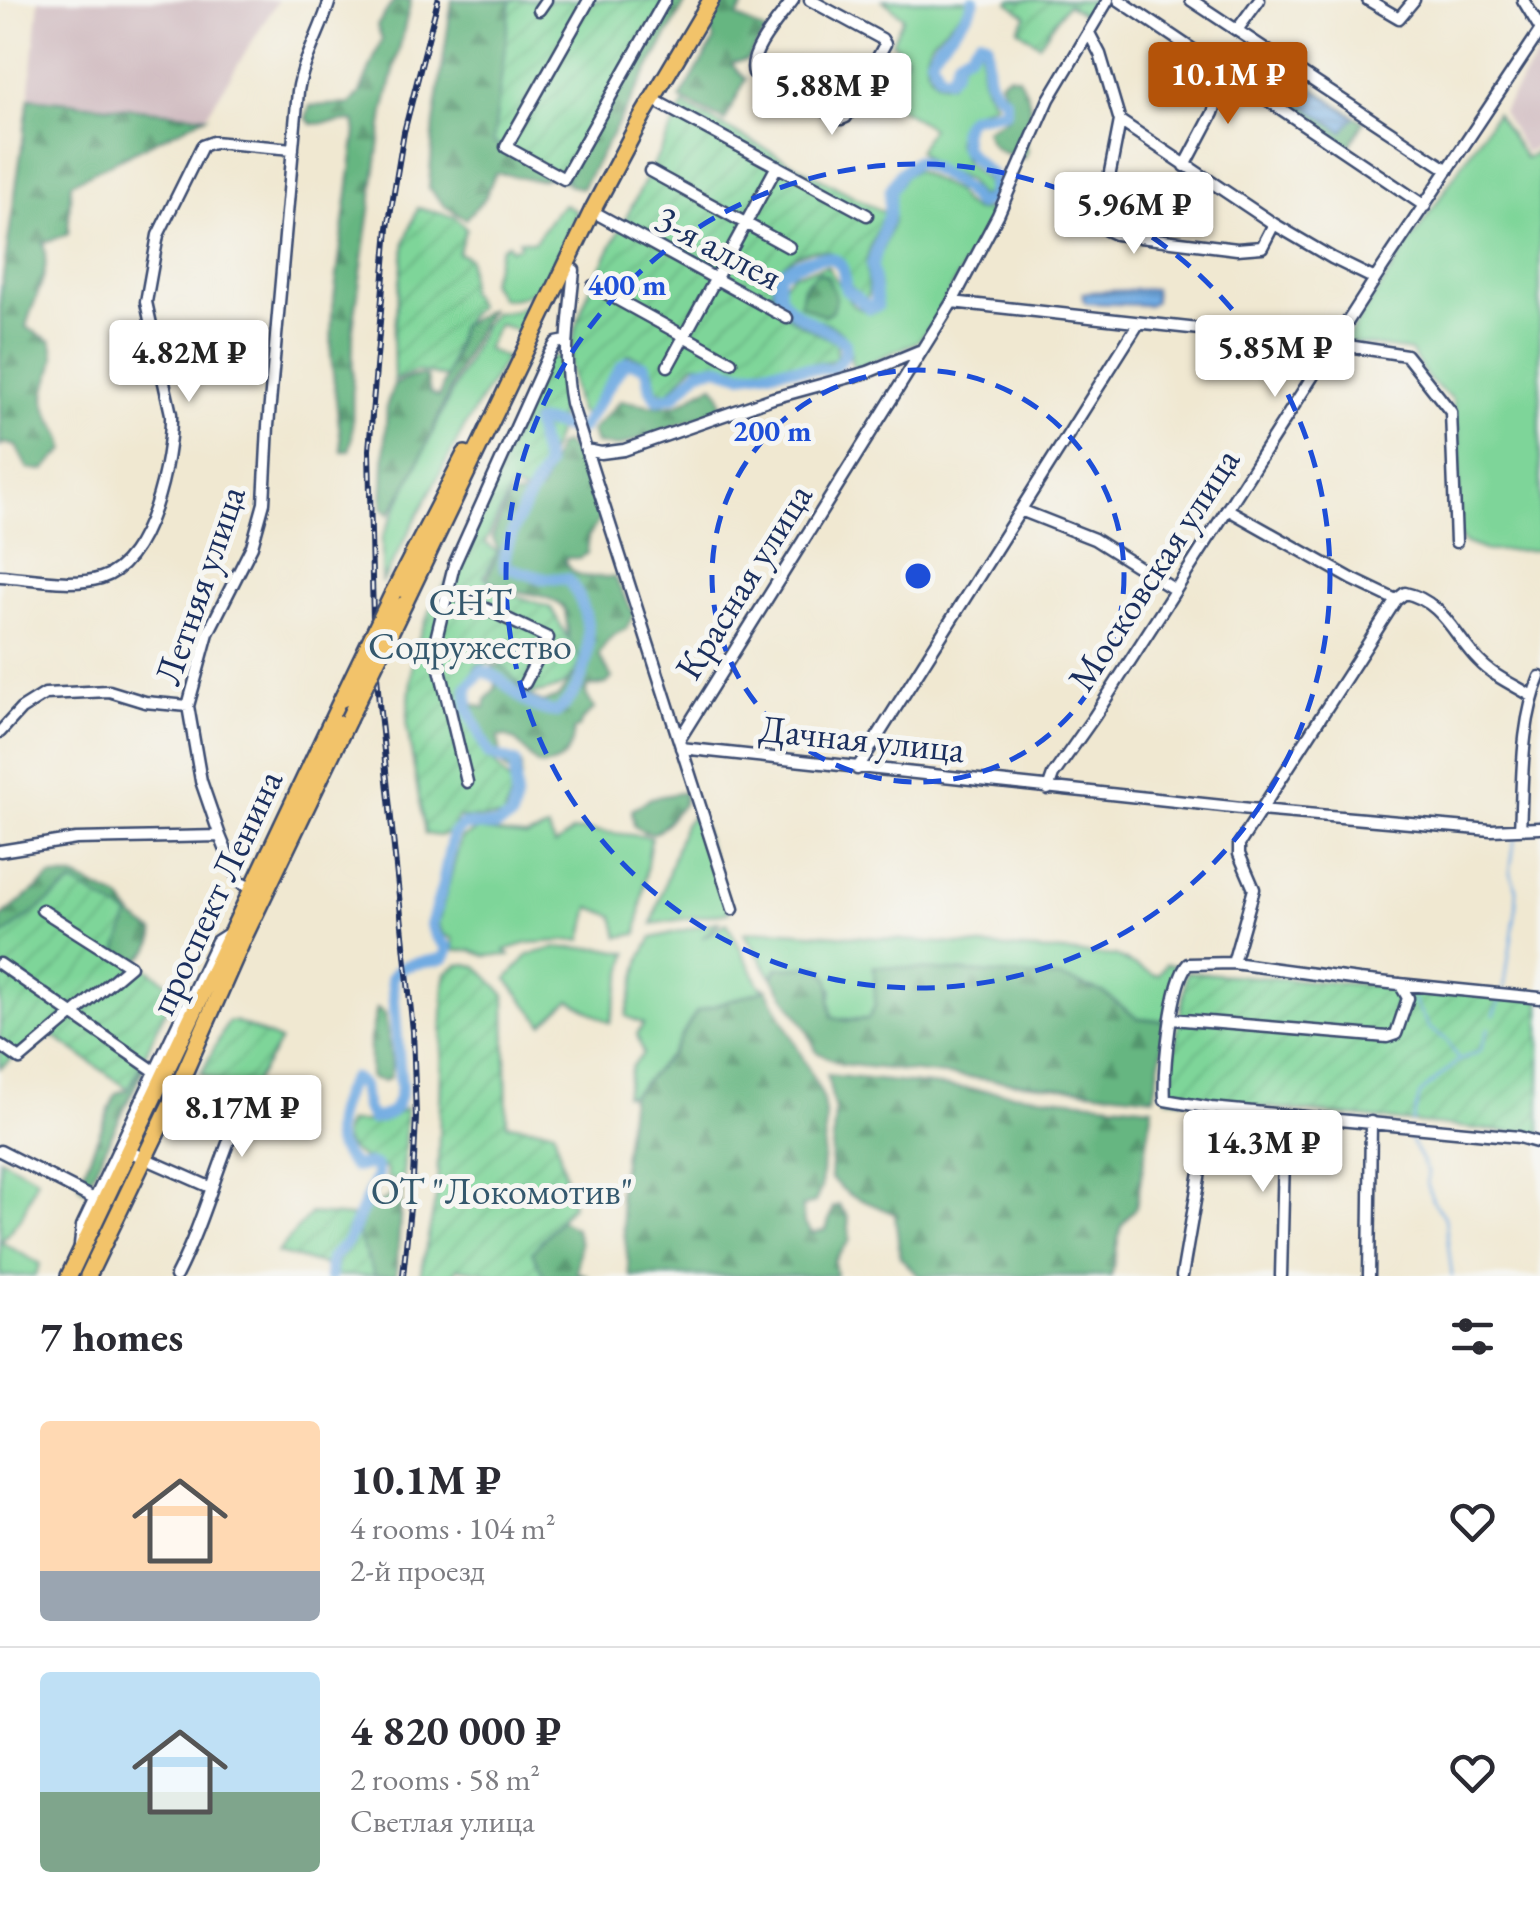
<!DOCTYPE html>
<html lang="en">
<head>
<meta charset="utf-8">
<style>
  body { margin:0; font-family:"EB Garamond",serif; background:#f2f2f3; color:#2b2b33; height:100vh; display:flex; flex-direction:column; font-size:38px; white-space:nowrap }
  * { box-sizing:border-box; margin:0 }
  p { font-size:32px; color:#7c7c81 }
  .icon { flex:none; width:55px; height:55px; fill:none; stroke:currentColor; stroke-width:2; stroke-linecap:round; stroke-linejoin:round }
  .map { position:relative; height:1276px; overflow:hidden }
  .sheet { display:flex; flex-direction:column; background:#fff; flex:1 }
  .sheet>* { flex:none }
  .price { position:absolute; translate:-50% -85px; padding:0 22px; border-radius:10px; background:#fff; color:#222; font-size:32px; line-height:65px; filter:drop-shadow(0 2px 5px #0008) }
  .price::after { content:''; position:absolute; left:50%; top:60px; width:30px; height:22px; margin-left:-15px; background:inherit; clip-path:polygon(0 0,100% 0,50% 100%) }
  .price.active { background:#b45309; color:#fff }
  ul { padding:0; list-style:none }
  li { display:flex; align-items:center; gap:30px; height:250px; padding:0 40px }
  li+li { border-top:2px solid #e1e1e2 }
  li span { display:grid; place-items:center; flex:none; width:280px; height:200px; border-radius:10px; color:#555 }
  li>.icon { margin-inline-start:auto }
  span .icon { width:120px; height:120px; fill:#fffc; stroke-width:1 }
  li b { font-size:42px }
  h2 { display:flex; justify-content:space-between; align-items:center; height:120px; padding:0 40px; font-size:42px }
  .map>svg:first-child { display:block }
</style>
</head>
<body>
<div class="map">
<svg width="1540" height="1276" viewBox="0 0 1540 1276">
  <defs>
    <pattern id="forest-firs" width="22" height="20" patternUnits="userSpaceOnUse" patternTransform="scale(2.5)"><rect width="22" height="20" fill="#66b681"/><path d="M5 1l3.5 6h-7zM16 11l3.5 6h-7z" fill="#53946d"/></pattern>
    <pattern id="garden-furrows" width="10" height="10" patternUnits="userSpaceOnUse" patternTransform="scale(2.5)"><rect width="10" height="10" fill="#7ed599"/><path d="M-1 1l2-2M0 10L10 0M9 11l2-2" fill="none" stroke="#6cb786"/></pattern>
    <pattern id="water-rules" width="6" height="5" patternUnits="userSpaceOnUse" patternTransform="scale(2.5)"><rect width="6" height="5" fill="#71abe2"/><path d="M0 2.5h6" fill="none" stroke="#5c8cba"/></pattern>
  </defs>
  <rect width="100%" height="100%" fill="#f6f6f2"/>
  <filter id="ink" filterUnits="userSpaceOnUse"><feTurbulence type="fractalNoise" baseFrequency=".01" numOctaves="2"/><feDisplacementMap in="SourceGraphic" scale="20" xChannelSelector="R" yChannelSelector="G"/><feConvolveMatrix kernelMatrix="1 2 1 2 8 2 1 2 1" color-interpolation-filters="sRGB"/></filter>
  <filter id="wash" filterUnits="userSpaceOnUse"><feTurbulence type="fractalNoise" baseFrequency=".0048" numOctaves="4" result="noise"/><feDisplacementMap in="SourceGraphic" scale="40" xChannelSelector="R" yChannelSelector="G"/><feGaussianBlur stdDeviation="2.25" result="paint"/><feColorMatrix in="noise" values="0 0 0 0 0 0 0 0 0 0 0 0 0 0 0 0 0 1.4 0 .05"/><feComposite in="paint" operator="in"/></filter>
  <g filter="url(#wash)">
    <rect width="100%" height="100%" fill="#f0e8d1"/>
    <path fill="#d2bec2" d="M 39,0 L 278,0 L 206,116 L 29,98 Z
      M 1540,52 L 1540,146 L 1525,152 L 1502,111 Z"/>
    <path fill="#7ed599" stroke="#4c827c" stroke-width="2.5" d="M 883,0 L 969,0 C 961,25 911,40 930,73 C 934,82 940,84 950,84 L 964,60 L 975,49 L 981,49 C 981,69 981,87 995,103 L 965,116 L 956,141 L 966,164 L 987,182 L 988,194 L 979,196 L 967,180 L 934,166 L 918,151 L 931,128 L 894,105 L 900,94 L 894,81 L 906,56 L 892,42 L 903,17 Z
      M 1496,113 L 1525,158 L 1540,151 L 1540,550 L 1487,551 L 1463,542 L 1457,529 L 1460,444 L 1452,399 L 1429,380 L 1410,351 L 1344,342 Z
      M 915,170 L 956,192 L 963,203 L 975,211 L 995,209 L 932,324 L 917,342 L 854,369 C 847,357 855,345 842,333 C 819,311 799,329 780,288 L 793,274 L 827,266 L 853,306 L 871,313 L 877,311 L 880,287 L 876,266 L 893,222 L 894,193 L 905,176 Z
      M 564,204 L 577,212 C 562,245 547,306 500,298 L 490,282 L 501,248 L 508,243 L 510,249 L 520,246 L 519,240 L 534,242 C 545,229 551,214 564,204 Z
      M 537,299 L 522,332 L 498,324 L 486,349 L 506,358 L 465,426 L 382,583 L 382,538 L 483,327 L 494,313 L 513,311 Z
      M 698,812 L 729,912 L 652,924 L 684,824 Z
      M 548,829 L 555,845 L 572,832 L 583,830 L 651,837 L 637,934 L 619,937 L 614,916 L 590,907 L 582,940 L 528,943 L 505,950 L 510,955 L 485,956 L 470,950 L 455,951 L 452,938 L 444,935 L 438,924 L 461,838 L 478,830 L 526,837 Z
      M 721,921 L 702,938 L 727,923 L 760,986 L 767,989 L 697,1011 L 670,1055 L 631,1096 L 625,1095 L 632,1066 L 643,1054 L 637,1034 L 644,1024 L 626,1016 L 641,958 L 652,938 Z
      M 772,930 L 1116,956 L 1154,975 L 1159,975 L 1166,964 L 1178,966 L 1167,1021 L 1137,1018 L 1103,992 L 874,967 L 875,1006 L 868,1019 L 833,1019 L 828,1006 L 833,989 L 778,968 L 772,977 L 744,933 Z
      M 555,948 L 603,948 L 628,953 L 610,1023 L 570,1000 L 543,1024 L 507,979 L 528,955 Z
      M 0,1158 L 37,1178 L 22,1216 L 1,1242 L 40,1264 L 35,1276 L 0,1276 Z"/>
    <path fill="url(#forest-firs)" stroke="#407270" stroke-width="2.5" d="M 394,0 L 411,0 L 384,112 L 353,328 L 352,439 L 349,451 L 342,451 L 331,356 L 332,314 L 356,132 L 354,121 L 312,124 L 306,118 L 310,106 L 350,104 L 360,93 L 382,39 L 377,26 Z
      M 452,0 L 511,0 L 510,27 L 551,176 C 529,186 517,173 495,173 L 485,198 L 465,219 L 445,206 L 429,188 L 434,124 Z
      M 667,0 L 687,0 L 582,188 L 568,185 L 566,178 Z
      M 724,0 L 747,0 L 737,17 L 766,32 L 747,60 L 734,62 L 733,66 L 746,79 L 725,121 L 680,99 L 714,41 L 710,26 Z
      M 1274,61 L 1364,122 L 1348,149 L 1257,87 Z
      M 1008,75 L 1018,77 C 1024,87 1030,97 1030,109 C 1029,125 1018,133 1028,150 L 1024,158 C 1004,154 991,152 985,130 L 1007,117 L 1007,98 L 1000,81 Z
      M 29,98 L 206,116 L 71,183 L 68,234 L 43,243 C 53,272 33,298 26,327 L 51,341 C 60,368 47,373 45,397 C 44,417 65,431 65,450 L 44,470 L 28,469 L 16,446 L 4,443 L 0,446 L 0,298 Z
      M 818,272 L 827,276 L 836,298 L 833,310 L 824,316 L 800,304 L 803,286 Z
      M 490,309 C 449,374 432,451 389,514 L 382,507 L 387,404 L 394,385 C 405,380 415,373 427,377 L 430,393 L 439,397 L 456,347 L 460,326 Z
      M 714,385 L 720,394 L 723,409 L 617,447 L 595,444 L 591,431 L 620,401 C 639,402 659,410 678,404 C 690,400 697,390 714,385 Z
      M 564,443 C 588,461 595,488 602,516 L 588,537 L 587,553 L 580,558 L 566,558 L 565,562 C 577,582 595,576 614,577 L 634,614 L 626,629 C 612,634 606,641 599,655 L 612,678 L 606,684 L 587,687 L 586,694 L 594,709 L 582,720 L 579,728 L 574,729 C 572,751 562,768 538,765 C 526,754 516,733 498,737 L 501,754 L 521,764 L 521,777 L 513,776 L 492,754 L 470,707 L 473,704 L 485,708 L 486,700 L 496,687 L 493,666 L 505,667 L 527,696 L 543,703 L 558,697 L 574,676 L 565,610 C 546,587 509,599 487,578 L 499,551 L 492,537 L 509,497 L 537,493 L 544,483 L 557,447 Z
      M 685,792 L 683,805 C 666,817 661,847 634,826 L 632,810 L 651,798 Z
      M 51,877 L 74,877 L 120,899 L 135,919 L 154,932 C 155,946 147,954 137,962 L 116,952 L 73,883 L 0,938 L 0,918 Z
      M 819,966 C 840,987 824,995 833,1018 L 848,1021 L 868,1019 L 875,1006 L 874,966 L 1061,978 L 1103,992 L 1137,1018 L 1167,1021 L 1154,1097 L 841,1064 L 817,1052 L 805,1026 L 772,977 L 777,968 Z
      M 767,989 L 822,1095 L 826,1119 L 821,1188 L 815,1202 L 802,1207 L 804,1223 L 813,1233 L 826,1230 L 833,1207 L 839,1205 L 848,1217 L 850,1240 L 834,1261 L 836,1276 L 630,1276 L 619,1193 L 631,1096 L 670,1055 L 697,1011 Z
      M 377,1008 L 385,1013 L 392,1065 L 390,1077 L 384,1081 L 370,1078 L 370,1039 Z
      M 142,1066 L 144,1068 L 85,1190 L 81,1188 L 79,1183 L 116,1093 L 129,1089 Z
      M 827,1075 L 1153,1107 L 1136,1207 L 1121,1226 L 1111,1276 L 919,1276 L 900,1257 L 895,1214 L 848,1194 L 830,1178 L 835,1111 Z
      M 394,1191 L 402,1191 L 396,1276 L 375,1276 L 357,1233 L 367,1209 L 387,1199 Z
      M 560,1220 L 575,1228 L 580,1243 L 577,1272 L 589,1276 L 544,1276 L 532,1252 Z"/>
    <path fill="url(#garden-furrows)" stroke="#4c827c" stroke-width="2.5" d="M 511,0 L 667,0 L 564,182 L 493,142 Z
      M 1011,0 L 1097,0 L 1086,17 L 1067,4 L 1039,44 L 1018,29 L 1027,16 L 1009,3 Z
      M 684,105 L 885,213 C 879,228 869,244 867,260 C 865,276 872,286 866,301 L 849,285 L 843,261 C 838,258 835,254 830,252 C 804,243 763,269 774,298 C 782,320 818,332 837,343 L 836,359 C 823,365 757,371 742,369 C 725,367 712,363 694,364 L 668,393 L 656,389 C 655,367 649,362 629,354 L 613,372 L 587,415 L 579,412 C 563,360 571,336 591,286 Z
      M 418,208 L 455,217 L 466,229 L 458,253 L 469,258 L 469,291 L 477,306 L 460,326 L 446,377 L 416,371 L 394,381 L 393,336 L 405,241 Z
      M 555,356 L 560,359 C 566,416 559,447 526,493 L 511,488 L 485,543 L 498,552 L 484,576 L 499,589 L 551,608 L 580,660 C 570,689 557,688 530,695 L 498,662 L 477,665 C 448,708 486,753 514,787 L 503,818 L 457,818 L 451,833 L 439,836 L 425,834 L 407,726 L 413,652 L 434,601 L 456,569 L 546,360 Z
      M 73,883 L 129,916 L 117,952 L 150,970 L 175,989 L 129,1089 L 53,1036 L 14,1057 L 0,1068 L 0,938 Z
      M 467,964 L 478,967 L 505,995 L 507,1124 L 554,1130 L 572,1205 L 532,1252 L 544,1276 L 504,1276 L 457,1268 L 454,1276 L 420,1276 L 437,1193 L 444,984 L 446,973 L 457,965 Z
      M 1187,972 L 1540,997 L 1540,1135 L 1167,1098 Z
      M 234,1021 L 280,1041 L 249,1092 L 223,1085 L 201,1074 L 228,1022 Z
      M 406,1108 L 403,1181 L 388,1179 L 386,1169 C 367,1159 331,1150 348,1122 L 383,1122 Z
      M 310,1214 L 353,1217 L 350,1232 L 325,1265 L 277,1253 Z
      M 357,1233 L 375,1276 L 335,1276 L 337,1260 Z"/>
    <path fill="url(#water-rules)" stroke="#466da0" stroke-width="2.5" d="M 1303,83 L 1354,117 L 1343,131 L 1293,97 Z
      M 1154,289 L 1155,301 L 1148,305 L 1086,303 L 1083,299 L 1083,293 L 1089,292 Z"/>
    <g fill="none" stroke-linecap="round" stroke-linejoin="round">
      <path stroke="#71abe2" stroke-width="2.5" d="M 1504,989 L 1516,909 L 1517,889 L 1510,873 L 1515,836 L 1521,834
        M 1413,999 L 1429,1028 L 1447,1040 L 1458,1059
        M 1494,1015 L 1500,1000
        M 1412,1123 L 1420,1094 L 1459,1060 L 1480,1051 L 1489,1028
        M 1411,1133 L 1410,1139 L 1428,1172 L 1427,1183 L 1432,1200 L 1445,1218 L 1452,1276"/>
      <path stroke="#71abe2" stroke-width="12" d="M 330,1276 L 331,1259 L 348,1241 L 377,1176 L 376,1167 L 369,1164 L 354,1167 C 348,1159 338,1149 336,1140 C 332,1123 343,1091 353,1078 L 362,1086 L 366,1108 L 372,1119 C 393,1116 398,1107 401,1088 L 392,977 C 405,959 425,965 444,958 L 448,948 L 436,936 L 431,925 L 442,888 L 453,834 L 463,825 L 496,826 L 511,818 L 516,799 L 515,763 L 489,754 L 468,709 L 467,688 L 481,671 C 511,676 516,709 557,712 C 594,682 599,615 567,579 L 541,578 L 505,567 C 501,543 534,489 546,466 L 535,423 C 552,420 564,430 581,429 L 621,367 L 628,362 L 645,366 C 652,378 646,389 658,399 L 674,396 L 700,370 L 717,367 L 741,374 L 788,368 L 832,369 C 842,362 846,355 845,343 C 824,322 768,315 780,273 C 793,265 830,247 841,266 C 845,272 844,283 846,290 L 870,308 L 877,306 L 872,265 L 889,213 L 890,191 L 900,174 L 916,161 C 927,165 950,178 960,186 C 967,190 971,198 977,204 L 991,199 L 993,177 L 971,157 L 964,148 L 962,133 L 965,123 L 971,117 L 1005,111 L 1005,99 C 984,86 987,64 987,43 L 980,40 L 970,52 L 958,59 L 954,71 L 948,78 L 939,75 L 931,58 C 942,35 965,25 974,0"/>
    </g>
  </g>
  <g filter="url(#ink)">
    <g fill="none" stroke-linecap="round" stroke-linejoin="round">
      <defs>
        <path id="minor" d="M 589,0 L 506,147 L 564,179 L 665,0
          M 793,0 C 781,17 747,53 754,73 L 841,119 L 846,117 L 885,44 L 882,39 L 810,0
          M 1119,0 L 1425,206
          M 1191,0 L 1448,170
          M 1368,0 L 1399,18 L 1414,0
          M 1523,0 L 1540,28
          M 539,10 L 546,0
          M 1237,30 L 1259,0
          M 1089,33 L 1100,54 L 1120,121 L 1274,224 L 1332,258 L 1375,279
          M 652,99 L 867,215
          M 1120,121 L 1102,213 L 1106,230 L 1115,234 L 1237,249 L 1262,247 L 1274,224
          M 1185,166 L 1213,113 L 1226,73
          M 650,171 L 789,247
          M 592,211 L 787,318
          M 565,265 L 574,270 C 570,315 562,358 571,403 L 733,909
          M 593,286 L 731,362
          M 952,302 L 1335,344 L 1406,355 L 1451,412 L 1456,542
          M 668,366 L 777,166
          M 587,450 L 601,453 L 624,450 L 773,398 L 868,372 L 919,351
          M 1227,509 L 1352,579 L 1396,600
          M 1023,511 L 1094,539 L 1175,590
          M 0,576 C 31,578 71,587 101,578 C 150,564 172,459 171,414 L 146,302 L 158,235 L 202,146 L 213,142 L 293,149
          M 448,591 L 548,638 L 525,683
          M 1396,600 L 1405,593 C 1443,601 1454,636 1479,661 C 1493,676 1514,685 1532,696
          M 0,732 L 21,709 L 45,694 L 109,691 L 145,702 L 188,706
          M 679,740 L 952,302 L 998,215 L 1049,99 L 1108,0
          M 681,748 L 1260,810 L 1491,830 L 1540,828
          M 857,769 L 1138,324
          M 467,782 L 435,648 L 436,639 L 454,565 L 548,356 L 556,343 L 566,341
          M 1048,789 L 1053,775 L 1094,717 L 1375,279 L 1540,31
          M 1520,829 C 1523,779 1520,724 1540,677
          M 0,851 L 76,839 L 220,836
          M 253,889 L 239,882 L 220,836 L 201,781 L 188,706 L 208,633 L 252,546 L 264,503 L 268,426 L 298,91 C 303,60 321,31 330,0
          M 1233,963 L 1254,889 L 1239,854 L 1239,844 L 1396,600
          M 0,964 L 156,1072
          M 1540,998 L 1359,980 L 1233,963 L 1188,964 C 1171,982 1163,1073 1165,1100 L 1211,1108 L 1519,1137 L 1540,1143
          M 1172,1019 L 1387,1037 L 1396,1034 L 1408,998 L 1400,984
          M 0,1045 L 20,1059 L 130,966 L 42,910
          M 0,1151 L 94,1199
          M 128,1151 L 210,1187
          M 80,1245 L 82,1226 L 217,941 L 228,934
          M 176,1276 C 202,1225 216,1170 238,1118
          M 1182,1276 L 1211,1108
          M 1281,1276 L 1285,1115
          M 1369,1276 L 1371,1122"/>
        <path id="highway" d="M 393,593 L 465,454
          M 404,604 L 592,211 L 643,115 L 711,0
          M 69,1276 L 342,699
          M 88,1276 L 171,1103 L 245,935 L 348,720"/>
      </defs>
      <use href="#minor" stroke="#3b4b6f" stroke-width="15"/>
      <use href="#highway" stroke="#3b4b6f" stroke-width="20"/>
      <use href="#minor" stroke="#fff" stroke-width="10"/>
      <use href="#highway" stroke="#f2c36a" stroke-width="15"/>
      <defs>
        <path id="rail" d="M 403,1276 L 413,1178 L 416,1117 L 413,1031 L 379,703 L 373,619 L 369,450 L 388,228 L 404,132 L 438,0"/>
      </defs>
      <use href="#rail" stroke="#1b2f5e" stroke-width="6"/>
      <use href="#rail" stroke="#f6f6f2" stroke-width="2.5" stroke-dasharray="8" stroke-linecap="butt"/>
      <defs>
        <path id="highway-bridge" d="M 342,699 L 393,593
          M 348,720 L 404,604"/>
      </defs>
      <use href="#highway-bridge" stroke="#3b4b6f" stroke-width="20" stroke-linecap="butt"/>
      <use href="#highway-bridge" stroke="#f2c36a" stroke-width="15"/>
    </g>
  </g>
  <g fill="none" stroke="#1d4ed8" stroke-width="5" stroke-dasharray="18 12">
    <circle cx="918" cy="576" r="206"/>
    <circle cx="918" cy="576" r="412"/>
  </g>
  <g text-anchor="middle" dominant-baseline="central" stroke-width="10" stroke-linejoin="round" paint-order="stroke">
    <g font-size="38" fill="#1b2f5e" stroke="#f6f6f2">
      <text transform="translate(719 247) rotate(28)">3-я аллея</text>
      <text transform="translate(1153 569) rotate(-57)">Московская улица</text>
      <text transform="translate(743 581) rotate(-58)">Красная улица</text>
      <text transform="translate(199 585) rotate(-71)">Летняя улица</text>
      <text transform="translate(862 738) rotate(6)">Дачная улица</text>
      <text transform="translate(215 892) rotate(-65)">проспект Ленина</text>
    </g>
    <g font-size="38" fill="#34586d" stroke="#f6f6f2">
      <text x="470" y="601">СНТ<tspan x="470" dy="44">Содружество</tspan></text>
      <text x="502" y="1190">ОТ "Локомотив"</text>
    </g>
  </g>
  <circle cx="918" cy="576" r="15" fill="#1d4ed8" stroke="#f6f6f2" stroke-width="5"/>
  <g font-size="30" text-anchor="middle" font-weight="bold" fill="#1d4ed8" stroke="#f6f6f2" stroke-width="10" stroke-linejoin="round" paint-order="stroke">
    <text x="627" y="295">400 m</text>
    <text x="772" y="441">200 m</text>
  </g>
</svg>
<b class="price active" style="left:1228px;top:127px">10.1M ₽</b>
<b class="price" style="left:832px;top:138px">5.88M ₽</b>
<b class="price" style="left:1134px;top:257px">5.96M ₽</b>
<b class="price" style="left:1275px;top:400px">5.85M ₽</b>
<b class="price" style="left:189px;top:405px">4.82M ₽</b>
<b class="price" style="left:242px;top:1160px">8.17M ₽</b>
<b class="price" style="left:1263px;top:1195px">14.3M ₽</b>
</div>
<section class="sheet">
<h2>7 homes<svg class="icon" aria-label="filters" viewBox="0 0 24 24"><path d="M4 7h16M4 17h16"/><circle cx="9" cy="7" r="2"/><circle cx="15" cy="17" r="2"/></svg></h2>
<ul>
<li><span style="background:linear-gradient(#ffd9b3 75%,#9aa5b1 0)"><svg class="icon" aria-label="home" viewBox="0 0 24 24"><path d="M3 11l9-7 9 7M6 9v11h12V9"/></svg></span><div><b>10.1M ₽</b><p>4 rooms · 104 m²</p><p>2-й проезд</p></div><svg class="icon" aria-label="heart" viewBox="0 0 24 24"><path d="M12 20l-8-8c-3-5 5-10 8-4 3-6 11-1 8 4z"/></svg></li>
<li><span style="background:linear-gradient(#bfe0f5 60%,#7fa58c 0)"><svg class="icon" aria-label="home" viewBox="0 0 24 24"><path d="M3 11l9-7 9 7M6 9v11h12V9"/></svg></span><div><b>4 820 000 ₽</b><p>2 rooms · 58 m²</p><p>Светлая улица</p></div><svg class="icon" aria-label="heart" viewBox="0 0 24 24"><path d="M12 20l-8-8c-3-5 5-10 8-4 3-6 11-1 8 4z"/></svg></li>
</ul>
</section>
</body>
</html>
